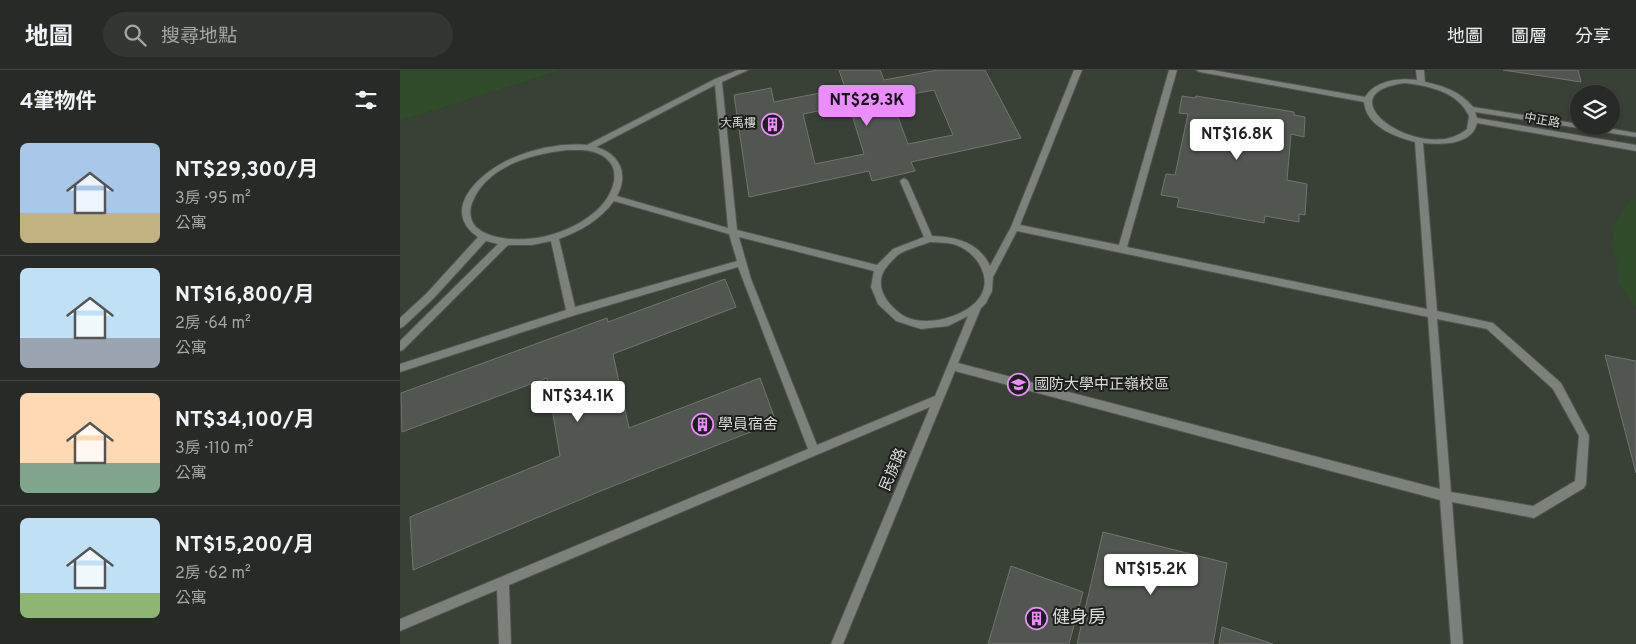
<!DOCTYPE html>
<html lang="zh-TW">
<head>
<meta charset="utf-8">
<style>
  body { margin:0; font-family:Overpass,"Noto Sans TC",sans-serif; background:#343633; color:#f1f3f6; height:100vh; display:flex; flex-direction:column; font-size:19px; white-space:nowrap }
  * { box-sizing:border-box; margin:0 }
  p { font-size:16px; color:#a5a7a7 }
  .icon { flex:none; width:28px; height:28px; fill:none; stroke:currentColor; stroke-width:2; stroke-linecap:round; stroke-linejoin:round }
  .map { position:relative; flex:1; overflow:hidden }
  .drawer { display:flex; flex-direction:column; background:#282a27; width:400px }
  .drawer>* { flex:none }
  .buttons { position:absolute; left:1170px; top:15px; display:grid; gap:10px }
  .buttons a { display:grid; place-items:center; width:50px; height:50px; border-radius:50%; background:#282a27; box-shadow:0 1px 4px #0004,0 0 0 1px #444644; font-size:25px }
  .price { position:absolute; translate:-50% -42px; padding:0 11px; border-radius:5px; background:#fff; color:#222; font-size:16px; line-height:32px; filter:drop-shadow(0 1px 2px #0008) }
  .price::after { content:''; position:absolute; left:50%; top:30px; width:15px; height:11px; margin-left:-8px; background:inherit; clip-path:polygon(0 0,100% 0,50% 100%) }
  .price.on { background:#eb8dfc; color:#111 }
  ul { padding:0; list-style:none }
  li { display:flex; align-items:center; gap:15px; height:125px; padding:0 20px }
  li+li { border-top:1px solid #444644 }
  li span { display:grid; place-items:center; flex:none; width:140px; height:100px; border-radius:8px; color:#555 }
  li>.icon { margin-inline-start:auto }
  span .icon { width:60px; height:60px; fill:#fffc; stroke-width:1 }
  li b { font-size:21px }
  h2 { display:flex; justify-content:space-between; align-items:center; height:60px; padding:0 20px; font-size:21px }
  header { display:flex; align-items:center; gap:30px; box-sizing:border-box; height:70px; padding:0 25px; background:#282a27; border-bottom:1px solid #444644 }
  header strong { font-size:24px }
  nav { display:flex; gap:28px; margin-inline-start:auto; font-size:18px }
  .search { width:350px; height:45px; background:#343633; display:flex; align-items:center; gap:12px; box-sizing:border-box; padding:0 18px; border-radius:28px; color:#a5a7a7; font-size:19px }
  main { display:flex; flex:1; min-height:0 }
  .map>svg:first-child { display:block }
</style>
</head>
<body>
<header>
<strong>地圖</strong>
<div class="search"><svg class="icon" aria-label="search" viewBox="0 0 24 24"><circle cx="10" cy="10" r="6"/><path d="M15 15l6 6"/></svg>搜尋地點</div>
<nav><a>地圖</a><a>圖層</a><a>分享</a></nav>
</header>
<main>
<section class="drawer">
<h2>4筆物件<svg class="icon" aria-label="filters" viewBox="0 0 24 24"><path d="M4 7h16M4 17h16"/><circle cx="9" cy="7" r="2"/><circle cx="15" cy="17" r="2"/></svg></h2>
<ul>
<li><span style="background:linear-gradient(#a9c7e8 70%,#c2b280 0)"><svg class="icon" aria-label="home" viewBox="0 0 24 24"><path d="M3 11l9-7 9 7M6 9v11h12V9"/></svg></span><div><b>NT$29,300/月</b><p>3房 · 95 m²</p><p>公寓</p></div></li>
<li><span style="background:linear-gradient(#bfe0f5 70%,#9aa5b1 0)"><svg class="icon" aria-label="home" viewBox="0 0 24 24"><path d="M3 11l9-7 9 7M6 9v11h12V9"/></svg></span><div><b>NT$16,800/月</b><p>2房 · 64 m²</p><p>公寓</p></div></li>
<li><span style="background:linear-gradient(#ffd9b3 70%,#7fa58c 0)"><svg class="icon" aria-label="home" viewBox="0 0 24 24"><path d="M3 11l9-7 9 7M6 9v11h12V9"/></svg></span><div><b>NT$34,100/月</b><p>3房 · 110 m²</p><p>公寓</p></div></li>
<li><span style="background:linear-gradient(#bfe0f5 75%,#8fb573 0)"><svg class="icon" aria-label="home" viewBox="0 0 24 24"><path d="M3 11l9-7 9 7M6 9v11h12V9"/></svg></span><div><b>NT$15,200/月</b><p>2房 · 62 m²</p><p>公寓</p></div></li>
</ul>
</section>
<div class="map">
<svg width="1236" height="574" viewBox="0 0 1236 574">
  <rect width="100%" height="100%" fill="#353834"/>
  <path fill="#394137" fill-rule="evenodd" d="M 162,0 L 1236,0 L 1236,574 L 0,574 L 0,51 ZM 1179,24 L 1211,24 L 1211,56 L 1179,56 Z"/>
  <path fill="#304c2b" d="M 0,0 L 162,0 L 0,51 Z
    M 1236,129 L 1236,238 L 1219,214 L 1217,192 L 1212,172 L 1213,156 L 1230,131 Z"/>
  <path fill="#525651" stroke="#70746f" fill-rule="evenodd" d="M 439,0 L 480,0 L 484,10 L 538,0 L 585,0 L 621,68 L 511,92 L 515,101 L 472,111 L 469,101 L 349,127 L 334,25 L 371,18 L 374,32 L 445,18 ZM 534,20 L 553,65 L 508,74 L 491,28 ZM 449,35 L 464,84 L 415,94 L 403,44 Z
    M 1103,0 L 1178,0 L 1181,12 Z
    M 782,26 L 795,28 L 796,26 L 894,42 L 894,45 L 905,47 L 904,67 L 891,64 L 887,110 L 907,114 L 905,145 L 899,144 L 899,152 L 865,146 L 864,153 L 777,137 L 779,128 L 761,125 L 766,104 L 775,105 L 788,44 L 779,43 Z
    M 325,209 L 336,237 L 213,284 L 229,358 L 360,308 L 376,352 L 203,420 L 13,500 L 10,447 L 160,386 L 147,308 L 2,362 L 1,323 L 207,248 L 208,252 Z
    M 1205,285 L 1236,291 L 1236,403 Z
    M 703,462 L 827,493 L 813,574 L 677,574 Z
    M 611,496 L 683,522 L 669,574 L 588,574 Z
    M 822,557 L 873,574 L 819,574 Z"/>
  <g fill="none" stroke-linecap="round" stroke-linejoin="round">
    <defs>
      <path id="service" d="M 338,0 L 348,0 L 322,12 L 337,160 L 477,195 L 493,179 L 524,167 L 500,111 L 504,108 L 508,111 L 532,166 C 556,167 579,172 590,196 L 611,157 L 674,0 L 682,0 L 620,155 L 719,175 L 769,0 L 777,0 L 727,177 L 1027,239 L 1015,72 C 995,67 966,56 964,32 L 800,2 L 796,0 L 812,0 L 965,27 C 976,10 999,8 1017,10 L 1016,0 L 1024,0 L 1025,12 C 1043,16 1060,21 1073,37 L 1179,54 L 1179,56 L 1196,56 L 1236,63 L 1236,67 L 1075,42 L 1077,48 L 1236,75 L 1236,81 L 1077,53 C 1072,75 1042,75 1023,73 L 1037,241 L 1093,253 L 1161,313 L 1189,366 L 1186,414 L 1184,418 L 1134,448 L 1052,432 L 1063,574 L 1051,574 L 1040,430 L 555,301 L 443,574 L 431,574 L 530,337 L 109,515 L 111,574 L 99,574 L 97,520 L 0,561 L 0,549 L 408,379 L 338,197 L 172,246 L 0,302 L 0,294 L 166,240 L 151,171 L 132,175 L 108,175 L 3,280 L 0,281 L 0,271 L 98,174 L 86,171 L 33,229 L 3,257 L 0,258 L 0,248 L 27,223 L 78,167 C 37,139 84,99 115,87 C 137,78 163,73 187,75 L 315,9 ZM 1005,13 C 1030,16 1058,22 1069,46 L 1067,59 C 1024,96 919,24 1005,13 ZM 315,15 L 328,158 L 217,126 C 229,104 220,84 196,77 ZM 167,80 C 177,80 188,79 197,83 C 226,95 214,125 196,141 C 173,161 141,171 111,169 C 99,168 86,166 76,157 C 70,151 69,141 72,133 C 86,96 132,84 167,80 ZM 214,131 L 329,164 L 337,191 L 175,237 L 159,169 C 181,161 200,150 214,131 ZM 617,161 L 1028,247 L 1040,419 L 558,293 L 581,238 L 586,233 L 592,221 L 593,207 ZM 339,167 L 474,201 L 471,217 L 478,234 L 496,251 L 521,259 L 548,256 L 568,246 L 535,326 L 417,375 L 351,209 ZM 530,172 C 538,173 548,172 556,175 C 576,182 593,207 580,227 C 566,248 521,259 501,244 C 483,231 472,211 490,193 C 493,190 497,185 501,183 C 510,178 520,176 530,172 ZM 1037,249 L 1087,259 L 1153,319 L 1179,366 L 1175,411 L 1133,436 L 1051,422 Z"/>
    </defs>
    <use href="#service" stroke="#515551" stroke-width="2"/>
    <use href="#service" fill="#7d817c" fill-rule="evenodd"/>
  </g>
  <defs>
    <symbol id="building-ring" viewBox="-11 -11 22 22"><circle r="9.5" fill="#1d1f1d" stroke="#eb8dfc" stroke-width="1.5"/><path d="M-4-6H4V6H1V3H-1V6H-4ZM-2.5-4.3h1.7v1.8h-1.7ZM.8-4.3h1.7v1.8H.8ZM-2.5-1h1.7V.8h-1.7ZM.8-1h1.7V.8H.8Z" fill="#eb8dfc"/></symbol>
    <symbol id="university-ring" viewBox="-11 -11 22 22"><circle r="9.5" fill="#1d1f1d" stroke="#eb8dfc" stroke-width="1.5"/><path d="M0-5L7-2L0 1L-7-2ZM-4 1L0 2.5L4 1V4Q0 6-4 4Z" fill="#eb8dfc"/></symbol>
  </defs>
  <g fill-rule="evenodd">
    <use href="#building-ring" x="360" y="42" width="25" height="25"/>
    <use href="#university-ring" x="606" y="302" width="25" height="25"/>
    <use href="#building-ring" x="290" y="342" width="25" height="25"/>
    <use href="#building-ring" x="624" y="536" width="25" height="25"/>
  </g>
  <g text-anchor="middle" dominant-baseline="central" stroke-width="4" stroke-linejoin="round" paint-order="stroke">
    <g font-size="12" fill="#d9dcd9" stroke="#1d1f1d">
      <text transform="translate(1142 51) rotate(10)">中正路</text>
    </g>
    <g font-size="12" fill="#d9dcd9" stroke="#1d1f1d" text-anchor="end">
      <text x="356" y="54">大禹樓</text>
    </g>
    <g font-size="15" fill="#d9dcd9" stroke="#1d1f1d" text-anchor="start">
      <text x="634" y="315">國防大學中正嶺校區</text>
      <text x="318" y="355">學員宿舍</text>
    </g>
    <g font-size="15" fill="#d9dcd9" stroke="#1d1f1d">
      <text transform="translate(494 400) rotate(-67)">民族路</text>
    </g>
    <g font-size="18" fill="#d9dcd9" stroke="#1d1f1d" text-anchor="start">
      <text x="652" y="548">健身房</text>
    </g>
  </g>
</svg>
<div class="buttons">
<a><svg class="icon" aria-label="layers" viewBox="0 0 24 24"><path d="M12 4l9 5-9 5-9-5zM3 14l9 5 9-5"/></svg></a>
</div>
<b class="price on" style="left:467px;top:57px">NT$29.3K</b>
<b class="price" style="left:837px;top:91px">NT$16.8K</b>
<b class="price" style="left:178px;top:353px">NT$34.1K</b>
<b class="price" style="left:751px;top:526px">NT$15.2K</b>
</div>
</main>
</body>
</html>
